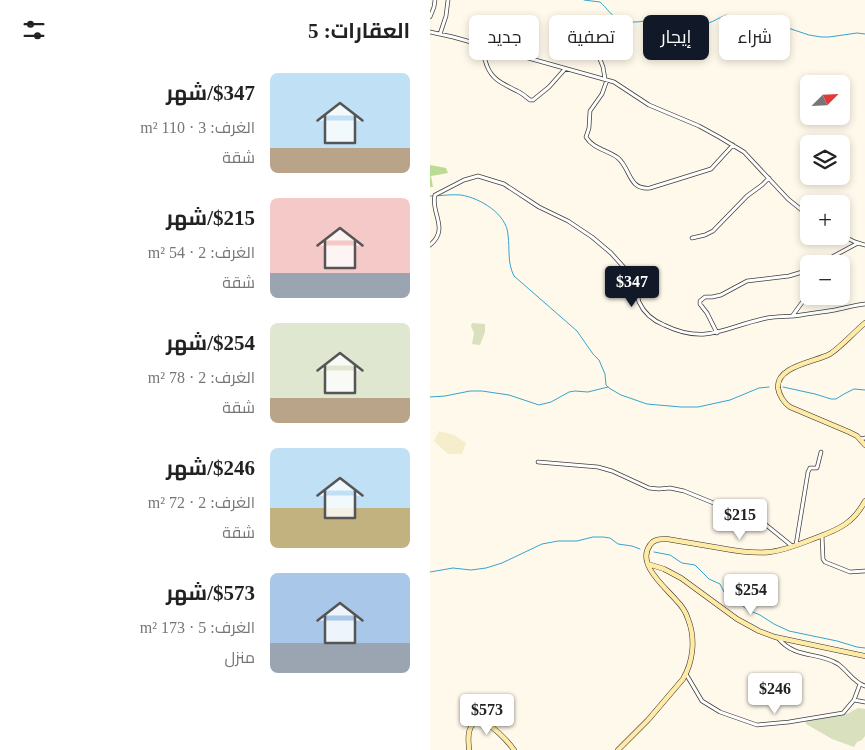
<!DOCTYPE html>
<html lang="ar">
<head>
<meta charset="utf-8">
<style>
  body { margin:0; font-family:"Times New Roman",Cairo,serif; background:#f2f2f2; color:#222; direction:rtl; height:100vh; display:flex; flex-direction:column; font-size:19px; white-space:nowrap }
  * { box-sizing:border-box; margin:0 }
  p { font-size:16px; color:#767676 }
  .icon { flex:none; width:28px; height:28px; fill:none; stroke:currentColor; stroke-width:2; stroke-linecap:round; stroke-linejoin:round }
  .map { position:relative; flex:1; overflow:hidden; direction:ltr }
  .drawer { display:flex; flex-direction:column; background:#fff; width:430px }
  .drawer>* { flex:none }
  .top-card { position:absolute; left:15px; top:15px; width:345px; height:45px; direction:rtl; display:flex; gap:10px }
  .needle { width:32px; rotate:66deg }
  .tools { position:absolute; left:370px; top:75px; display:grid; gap:10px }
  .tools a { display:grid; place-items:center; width:50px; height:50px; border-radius:8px; background:#fff; box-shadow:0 2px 8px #0003; font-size:25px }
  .price { position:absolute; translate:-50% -42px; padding:0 11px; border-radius:5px; background:#fff; color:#222; font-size:16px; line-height:32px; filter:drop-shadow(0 1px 2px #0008) }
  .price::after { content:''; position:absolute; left:50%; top:30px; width:15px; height:11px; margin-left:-8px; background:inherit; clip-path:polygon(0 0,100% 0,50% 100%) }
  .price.on { background:#111827; color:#fff }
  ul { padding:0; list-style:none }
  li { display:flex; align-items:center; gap:15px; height:125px; padding:0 20px }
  li span { display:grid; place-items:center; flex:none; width:140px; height:100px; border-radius:8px; color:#555 }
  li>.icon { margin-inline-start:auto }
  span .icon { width:60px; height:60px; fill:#fffc; stroke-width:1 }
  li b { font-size:21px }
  h2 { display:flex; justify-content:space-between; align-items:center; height:60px; padding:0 20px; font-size:21px }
  .chip { padding:0 18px; border-radius:8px; background:#fff; box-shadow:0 2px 8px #0003; font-size:18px; line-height:45px }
  .chip.on { background:#111827; color:#fff }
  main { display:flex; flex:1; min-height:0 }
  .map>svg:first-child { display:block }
</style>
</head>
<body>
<main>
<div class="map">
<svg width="435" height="750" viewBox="0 0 435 750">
  <rect width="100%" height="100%" fill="#fff9eb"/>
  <path fill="#f5edcb" d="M 9,431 L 24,435 L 36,443 L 32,454 L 18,454 L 4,441 Z"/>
  <path fill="#bcdb93" d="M 0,165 L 16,168 L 18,173 L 1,176 L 3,187 L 0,187 Z"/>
  <path fill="#d9e0bd" d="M 42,323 L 55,324 L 55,332 L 50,345 L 42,344 L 44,333 L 41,326 Z
    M 428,708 L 435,709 L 435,736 L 432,740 L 427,742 L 424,747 L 402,739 L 376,724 L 376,721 L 419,713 Z"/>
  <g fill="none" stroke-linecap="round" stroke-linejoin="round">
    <path stroke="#34a4d0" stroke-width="1" d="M 154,0 L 170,2 C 177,8 181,16 190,20 C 206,26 226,17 244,18 C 255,18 263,26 274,24 C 282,23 288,18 296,15 L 299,16 L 304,23 L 314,29 L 327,33 L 355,27 L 379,35 L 391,37 L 399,37 L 427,33 L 435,34
      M 0,196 C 10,196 21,194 31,195 C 50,198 77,214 78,235 C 80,250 77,262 84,276 L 147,331 L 163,354 L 169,360 L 175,374 L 176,385 L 179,388 L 191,395 L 217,404 L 251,407 L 268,407 L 300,400 L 329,388 L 339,387
      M 353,387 L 385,394 L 401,399 L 406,399 L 414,394 L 424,389 L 435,390
      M 0,397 L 15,396 L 40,391 L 52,391 L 79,395 L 109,405 L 121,402 L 139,392 L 145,391 L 158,392 L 178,387
      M 224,552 L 240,555 L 252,563 L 265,565 L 279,579 L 290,584 L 294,592 L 302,597 L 318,610 L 330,615 L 344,624 L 359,631 L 407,641 L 427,647 L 435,648
      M 0,572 L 23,568 L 41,570 L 56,568 L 72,563 L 112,544 L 128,541 L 147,541 L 163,537 L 173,537 L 180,538 L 188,544 L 202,546 L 210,549
      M 63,731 L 71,738"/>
    <defs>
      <path id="street" d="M 0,17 L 4,7 L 5,0
        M 152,23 L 159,31 L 162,36 L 166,49 L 173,67 L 175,79
        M 0,32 L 23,37 L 184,82 L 219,105 L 269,126 L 289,137 L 314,152 L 358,199 L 379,216
        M 10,34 L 16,16 L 18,0
        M 55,46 C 53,54 54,59 57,66 C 63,81 74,84 87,91 C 92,93 96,97 100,100 L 103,100 L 119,87 L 135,69
        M 177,80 L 172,94 L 160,111 L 159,128 L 156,137 C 163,149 178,150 188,158 C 201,169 198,190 220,188 L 281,169 L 303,145
        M 411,235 L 425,242 L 435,245
        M 262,238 L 275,235 L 283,231 L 317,196 L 332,185 L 339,178
        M 0,245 C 20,229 0,212 5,195 L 34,180 L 48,176 L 74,184 L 109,207 L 138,221 L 162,237 L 181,253 L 199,273 L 209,280 C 212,288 206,295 209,302 C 214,313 224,321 234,325 C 277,346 296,326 337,318 C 348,316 360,317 371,315 C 382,313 394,312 405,310 C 415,308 425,305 435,304
        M 389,264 L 428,243
        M 376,271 L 376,275 L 379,280
        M 363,315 L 379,293
        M 287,333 L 277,313 L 270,304 L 270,301 L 275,297 L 282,297 L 291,295 L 317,281 L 359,276 L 379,270
        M 430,439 L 435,438
        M 108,462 L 168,467 L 182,471 L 219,488 L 229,489 L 240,488 L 254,491 L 286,504 L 325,516 L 362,546
        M 392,535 L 393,559 L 395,562 L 420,572 L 435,571
        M 366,545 L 378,472 L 380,468 L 387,468 L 391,452
        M 348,638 C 366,660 388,651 408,664 C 418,671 423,682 435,686
        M 256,674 L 272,701 L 290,712 L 327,725 L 359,722 L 413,713 L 424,700 L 435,702
        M 424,700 L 430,684"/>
      <path id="secondary" d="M 435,323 C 423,333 412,346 400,354 C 385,362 346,366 348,388 C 349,395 354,403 360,407 L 419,432 L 427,436 L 435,445
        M 218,564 L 234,569 L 251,578 L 307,619 L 329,631 L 345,637 L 435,656
        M 39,750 C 39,744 37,736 40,729 C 48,707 78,741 84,750
        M 188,750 L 218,720 L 253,679 C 263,662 266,639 258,619 C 256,612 251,605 246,600 C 235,587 206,564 220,545 C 224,539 230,539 237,539 C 255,542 272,545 290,548 C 306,551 324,554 340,552 C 357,550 372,543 388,537 C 410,529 424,522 435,501"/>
    </defs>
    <use href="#street" stroke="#3f3f3f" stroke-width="4.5"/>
    <use href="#secondary" stroke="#2e2e2e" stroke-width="5.5"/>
    <use href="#street" stroke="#fff" stroke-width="3"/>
    <use href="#secondary" stroke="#ffeba6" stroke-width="4.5"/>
  </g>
</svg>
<div class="tools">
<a><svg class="needle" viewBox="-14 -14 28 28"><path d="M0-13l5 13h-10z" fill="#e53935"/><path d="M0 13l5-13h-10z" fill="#767676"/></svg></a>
<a><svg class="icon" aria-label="layers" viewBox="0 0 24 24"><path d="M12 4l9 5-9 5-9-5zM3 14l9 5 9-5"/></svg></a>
<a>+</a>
<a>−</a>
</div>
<b class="price on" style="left:202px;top:308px">$347</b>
<b class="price" style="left:310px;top:541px">$215</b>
<b class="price" style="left:321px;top:616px">$254</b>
<b class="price" style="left:345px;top:715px">$246</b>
<b class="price" style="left:57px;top:736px">$573</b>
<div class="top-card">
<a class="chip">شراء</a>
<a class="chip on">إيجار</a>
<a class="chip">تصفية</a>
<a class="chip">جديد</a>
</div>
</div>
<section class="drawer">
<h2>العقارات: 5<svg class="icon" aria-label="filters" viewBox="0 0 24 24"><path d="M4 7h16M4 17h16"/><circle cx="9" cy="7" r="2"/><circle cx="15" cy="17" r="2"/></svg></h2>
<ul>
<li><span style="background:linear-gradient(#bfe0f5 75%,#b9a48a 0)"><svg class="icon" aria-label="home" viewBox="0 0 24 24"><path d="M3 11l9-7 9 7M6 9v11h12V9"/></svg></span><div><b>$347/شهر</b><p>الغرف: 3 · 110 m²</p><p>شقة</p></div></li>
<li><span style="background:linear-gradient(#f6c9c9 75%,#9aa5b1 0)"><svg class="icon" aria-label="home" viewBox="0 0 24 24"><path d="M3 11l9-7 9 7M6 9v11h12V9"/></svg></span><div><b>$215/شهر</b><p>الغرف: 2 · 54 m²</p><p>شقة</p></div></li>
<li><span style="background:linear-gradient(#dfe7d0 75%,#b9a48a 0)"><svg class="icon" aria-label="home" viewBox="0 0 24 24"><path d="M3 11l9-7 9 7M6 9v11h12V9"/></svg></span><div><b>$254/شهر</b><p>الغرف: 2 · 78 m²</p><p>شقة</p></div></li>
<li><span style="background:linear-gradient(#bfe0f5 60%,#c2b280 0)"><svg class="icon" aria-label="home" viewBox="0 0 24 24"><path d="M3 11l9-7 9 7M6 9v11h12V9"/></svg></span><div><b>$246/شهر</b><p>الغرف: 2 · 72 m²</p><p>شقة</p></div></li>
<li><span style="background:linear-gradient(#a9c7e8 70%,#9aa5b1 0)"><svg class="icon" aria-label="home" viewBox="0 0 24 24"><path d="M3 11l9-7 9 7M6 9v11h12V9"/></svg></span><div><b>$573/شهر</b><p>الغرف: 5 · 173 m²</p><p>منزل</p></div></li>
</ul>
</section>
</main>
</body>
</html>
